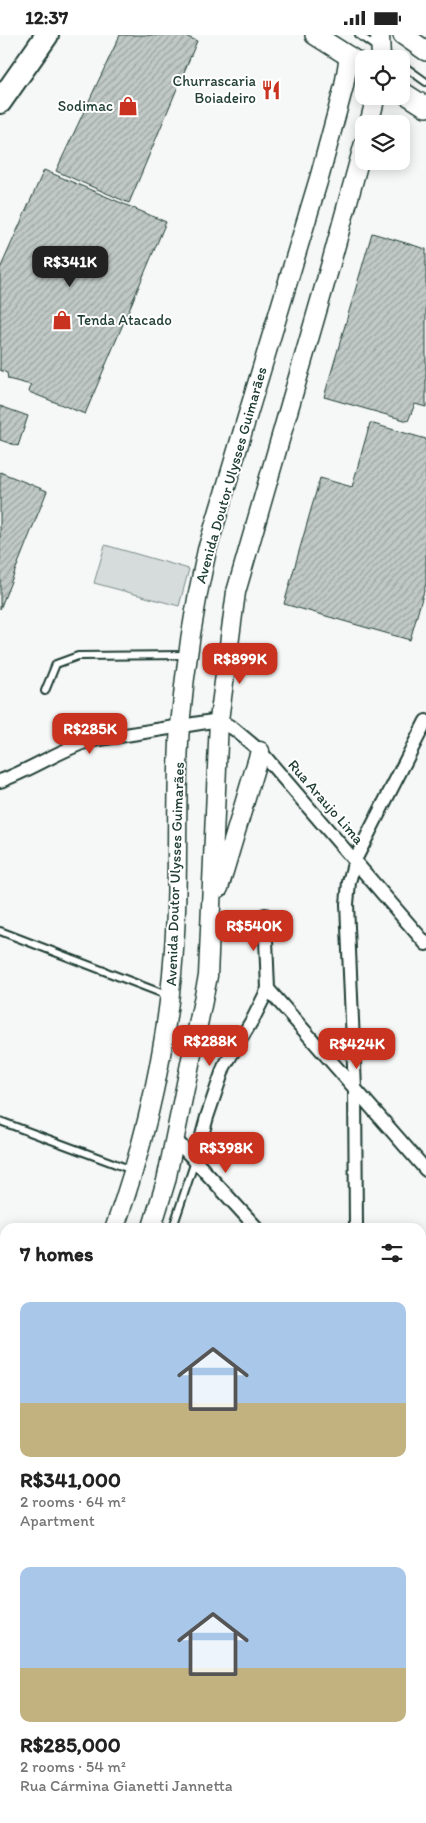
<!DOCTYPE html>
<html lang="en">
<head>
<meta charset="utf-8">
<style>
  body { margin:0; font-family:Itim,sans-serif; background:#f2f2f2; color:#222; height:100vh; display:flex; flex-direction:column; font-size:19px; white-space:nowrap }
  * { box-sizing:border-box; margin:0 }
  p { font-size:16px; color:#767676 }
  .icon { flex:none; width:28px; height:28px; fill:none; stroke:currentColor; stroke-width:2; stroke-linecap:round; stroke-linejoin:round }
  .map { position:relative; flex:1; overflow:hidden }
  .drawer { position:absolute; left:0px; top:1188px; width:426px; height:601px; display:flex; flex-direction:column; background:#fff; border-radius:15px 15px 0 0; box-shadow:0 2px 12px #0003 }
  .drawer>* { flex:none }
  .fabs { position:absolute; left:355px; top:15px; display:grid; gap:10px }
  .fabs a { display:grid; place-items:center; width:55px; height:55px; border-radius:10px; background:#fff; box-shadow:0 2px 12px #0003; font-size:25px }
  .price { position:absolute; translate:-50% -42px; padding:0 11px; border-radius:10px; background:#c8321e; color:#fff; font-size:16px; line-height:32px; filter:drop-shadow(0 1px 2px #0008) }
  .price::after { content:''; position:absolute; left:50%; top:30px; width:15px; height:11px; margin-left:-8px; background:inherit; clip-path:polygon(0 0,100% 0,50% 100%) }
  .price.current { background:#222; color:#fff }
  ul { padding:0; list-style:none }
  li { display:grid; align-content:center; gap:10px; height:265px; padding:0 20px }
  li span { display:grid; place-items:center; height:155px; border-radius:10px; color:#555 }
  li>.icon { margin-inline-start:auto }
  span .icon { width:90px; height:90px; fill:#fffc; stroke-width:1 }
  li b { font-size:21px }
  h2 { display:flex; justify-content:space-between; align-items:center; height:60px; padding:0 20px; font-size:21px }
  .status { display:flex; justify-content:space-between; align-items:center; height:35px; padding:0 25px; background:#fff; direction:ltr }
  .status svg { height:14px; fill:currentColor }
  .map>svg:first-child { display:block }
</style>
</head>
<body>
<div class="status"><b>12:37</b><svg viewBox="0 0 49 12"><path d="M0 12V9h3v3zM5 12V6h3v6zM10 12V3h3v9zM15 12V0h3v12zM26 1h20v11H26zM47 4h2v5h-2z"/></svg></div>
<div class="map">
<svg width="426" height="1788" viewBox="0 0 426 1788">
  <defs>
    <pattern id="building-hatch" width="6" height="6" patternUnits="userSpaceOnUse" patternTransform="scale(1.25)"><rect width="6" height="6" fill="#c0c9c6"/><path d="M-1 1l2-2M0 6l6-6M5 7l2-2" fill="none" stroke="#9ba4a2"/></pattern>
  </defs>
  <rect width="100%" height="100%" fill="#f6f7f7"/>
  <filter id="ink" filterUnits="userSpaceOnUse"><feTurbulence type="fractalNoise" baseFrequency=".02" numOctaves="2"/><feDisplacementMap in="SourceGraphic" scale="10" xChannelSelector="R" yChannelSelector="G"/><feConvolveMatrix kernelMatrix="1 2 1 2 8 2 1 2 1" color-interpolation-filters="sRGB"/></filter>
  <g filter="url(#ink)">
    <path fill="#d6dcdb" stroke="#7a8c88" d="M 105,510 L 189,534 L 179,571 L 94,548 Z"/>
    <path fill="url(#building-hatch)" stroke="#1f3d34" d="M 120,0 L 183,0 L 197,6 L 129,168 L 56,136 Z
      M 44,135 L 166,187 L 85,379 L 29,357 L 31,350 L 8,344 L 7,338 L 0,335 L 0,234 Z
      M 372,198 L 426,214 L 426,372 L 415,369 L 408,386 L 324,362 Z
      M 0,371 L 28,381 L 18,411 L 0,405 Z
      M 370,388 L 426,404 L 426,549 L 410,605 L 284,569 L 320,443 L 352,452 Z
      M 0,437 L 47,456 L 0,574 Z"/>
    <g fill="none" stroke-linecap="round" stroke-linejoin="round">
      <defs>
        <path id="lane" d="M 359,0 L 393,24
          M 401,29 L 426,47
          M 45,656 L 56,629 L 78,621 L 187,620
          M 0,896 L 169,961
          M 0,1086 L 132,1135
          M 173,1192 L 195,1126
          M 424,1366 L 426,1393
          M 0,1428 L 5,1423
          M 0,1476 L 5,1475
          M 421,1511 L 426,1493
          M 402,1784 L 405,1788"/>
        <path id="street" d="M 0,746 C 31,735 58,716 88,706 L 219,685 L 234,694 L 260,716 L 426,909
          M 268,954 L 426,1135
          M 175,1104 L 256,1192
          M 195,1126 L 207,1082 L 224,1032 L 254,982 L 268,954 L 265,880
          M 356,1192 L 355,1054 L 347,869 L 349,847 L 355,825 L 426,686
          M 421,1364 L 426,1366"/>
        <path id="secondary" d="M 380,0 L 381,24
          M 369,89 L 376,61
          M 219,853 L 260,716
          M 115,1192 C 148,1099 170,997 175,898 C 179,829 175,759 180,691 C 185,632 194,572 207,515 L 320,140 L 344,51 L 349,21
          M 152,1192 L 166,1146 L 208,941 L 219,685 L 236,557 L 331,228 L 364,108
          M 74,1784 L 74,1788
          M 104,1784 L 105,1788
          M 258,1784 L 260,1788"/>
        <path id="primary" d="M 315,0 L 364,31
          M 403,0 L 426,16
          M 401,56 L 426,72"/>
        <path id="highway" d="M 0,67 L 47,0"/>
      </defs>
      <use href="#lane" stroke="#1f3d34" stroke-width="10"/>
      <use href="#street" stroke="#1f3d34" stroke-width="16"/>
      <use href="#secondary" stroke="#1f3d34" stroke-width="21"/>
      <use href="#primary" stroke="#1f3d34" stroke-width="22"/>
      <use href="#highway" stroke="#1f3d34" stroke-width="26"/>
      <use href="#lane" stroke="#fff" stroke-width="6"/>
      <use href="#street" stroke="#fff" stroke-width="12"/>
      <use href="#secondary" stroke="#fff" stroke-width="18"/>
      <use href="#primary" stroke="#fff" stroke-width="19"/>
      <use href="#highway" stroke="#fff" stroke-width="22"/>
    </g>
  </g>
  <defs>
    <symbol id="restaurant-bare" viewBox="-9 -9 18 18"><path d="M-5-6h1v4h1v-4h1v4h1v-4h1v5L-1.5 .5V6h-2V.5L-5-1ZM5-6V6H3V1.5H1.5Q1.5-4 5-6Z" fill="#c8321e" stroke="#fff" stroke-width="2.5" paint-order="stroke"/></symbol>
    <symbol id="shop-bare" viewBox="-9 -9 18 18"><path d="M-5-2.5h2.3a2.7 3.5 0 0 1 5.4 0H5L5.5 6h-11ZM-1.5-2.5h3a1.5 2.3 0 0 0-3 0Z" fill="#c8321e" stroke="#fff" stroke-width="2.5" paint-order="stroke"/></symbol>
  </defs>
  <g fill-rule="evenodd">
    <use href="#restaurant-bare" x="257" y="41" width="28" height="28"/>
    <use href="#shop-bare" x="114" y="57" width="28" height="28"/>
    <use href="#shop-bare" x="48" y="271" width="28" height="28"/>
  </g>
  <g text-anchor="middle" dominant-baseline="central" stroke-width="4" stroke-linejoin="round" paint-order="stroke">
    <g font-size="15" fill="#1f3d34" stroke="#fff" text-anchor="end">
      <text x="256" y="46">Churrascaria<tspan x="256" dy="17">Boiadeiro</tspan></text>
      <text x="113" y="71">Sodimac</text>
      <text x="77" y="285" text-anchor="start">Tenda Atacado</text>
    </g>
    <g font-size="15" fill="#1f3d34" stroke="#fff">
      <text transform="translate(231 440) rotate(-74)">Avenida Doutor Ulysses Guimarães</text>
      <text transform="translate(326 767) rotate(49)">Rua Araujo Lima</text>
      <text transform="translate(175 839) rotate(-88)">Avenida Doutor Ulysses Guimarães</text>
    </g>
  </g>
</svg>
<div class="fabs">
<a><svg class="icon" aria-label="locate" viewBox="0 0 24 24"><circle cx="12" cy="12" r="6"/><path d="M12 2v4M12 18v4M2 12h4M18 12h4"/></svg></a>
<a><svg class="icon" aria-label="layers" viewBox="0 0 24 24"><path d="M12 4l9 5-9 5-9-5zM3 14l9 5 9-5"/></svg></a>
</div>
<b class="price current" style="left:70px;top:253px">R$341K</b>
<b class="price" style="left:240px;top:650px">R$899K</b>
<b class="price" style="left:90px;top:720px">R$285K</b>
<b class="price" style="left:254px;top:917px">R$540K</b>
<b class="price" style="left:210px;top:1032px">R$288K</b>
<b class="price" style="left:357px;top:1035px">R$424K</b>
<b class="price" style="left:226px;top:1139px">R$398K</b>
<section class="drawer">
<h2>7 homes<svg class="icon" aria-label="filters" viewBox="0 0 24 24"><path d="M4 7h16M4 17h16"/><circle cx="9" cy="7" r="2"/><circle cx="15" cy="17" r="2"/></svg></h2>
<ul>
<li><span style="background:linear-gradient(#a9c7e8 65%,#c2b280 0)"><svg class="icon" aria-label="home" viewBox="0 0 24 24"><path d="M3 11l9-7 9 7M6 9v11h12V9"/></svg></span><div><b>R$341,000</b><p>2 rooms · 64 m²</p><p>Apartment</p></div></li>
<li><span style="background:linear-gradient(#a9c7e8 65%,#c2b280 0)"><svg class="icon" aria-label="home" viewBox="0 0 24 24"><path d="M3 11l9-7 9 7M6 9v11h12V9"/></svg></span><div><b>R$285,000</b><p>2 rooms · 54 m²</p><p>Rua Cármina Gianetti Jannetta</p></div></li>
</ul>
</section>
</div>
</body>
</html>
